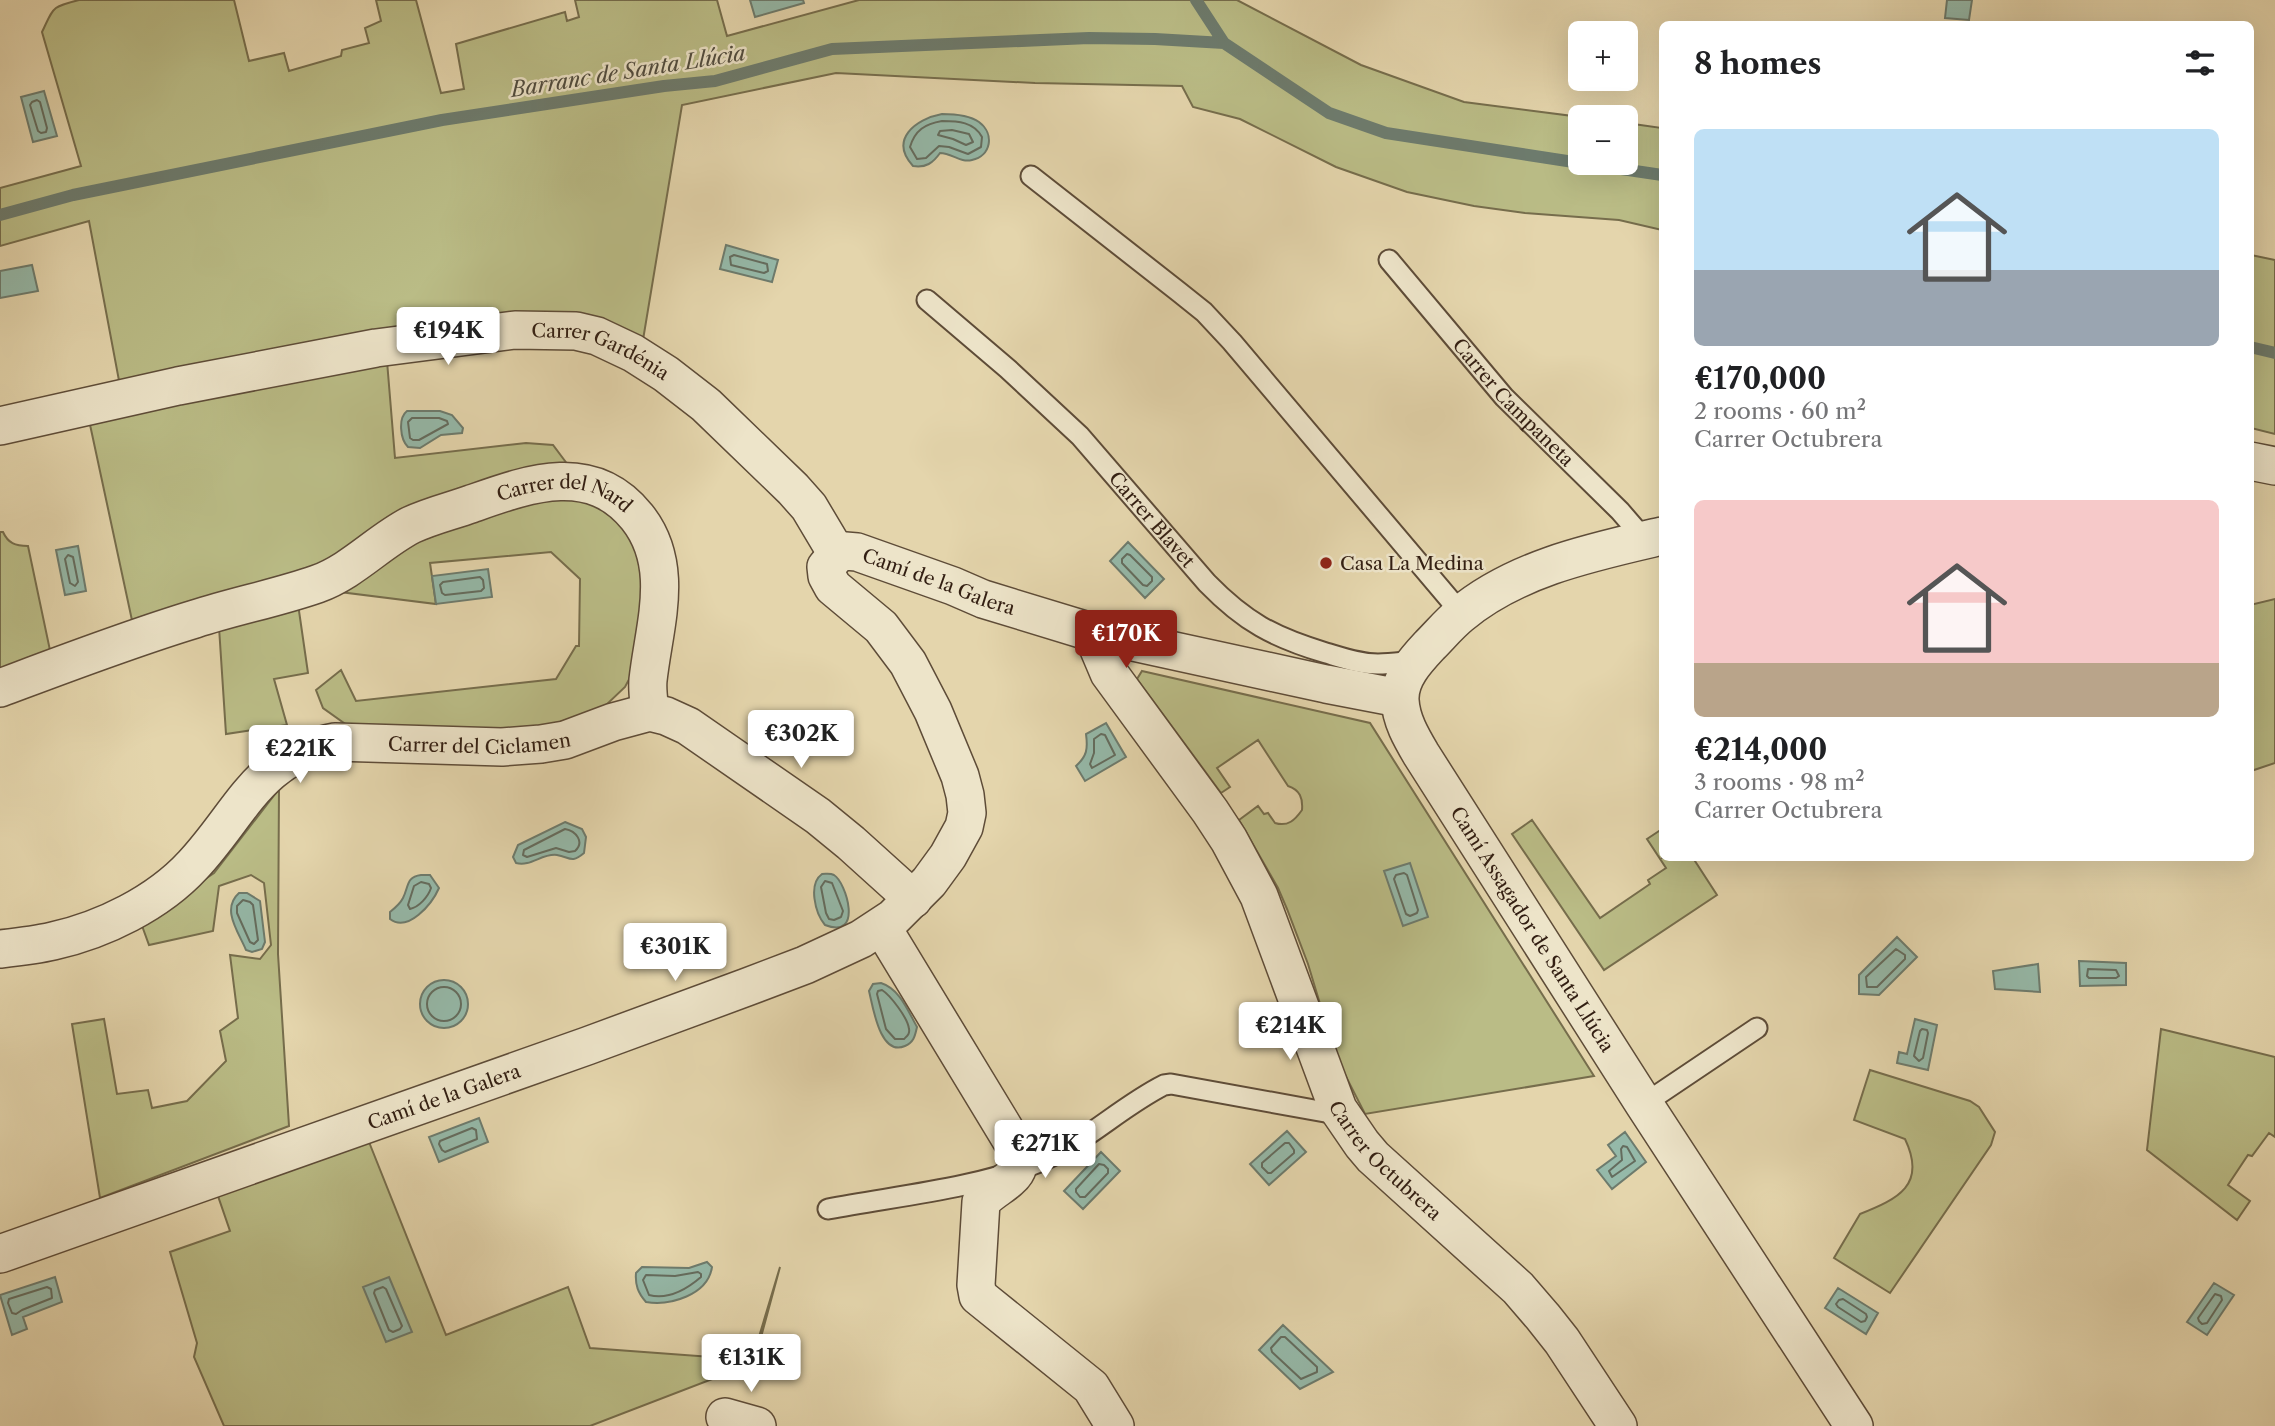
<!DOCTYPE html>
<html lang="en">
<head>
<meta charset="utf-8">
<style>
  body { margin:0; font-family:"Libre Caslon Text",serif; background:#f6f6f6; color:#202124; height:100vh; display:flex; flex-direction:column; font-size:26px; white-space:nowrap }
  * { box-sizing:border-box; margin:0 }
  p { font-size:23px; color:#757577 }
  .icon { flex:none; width:38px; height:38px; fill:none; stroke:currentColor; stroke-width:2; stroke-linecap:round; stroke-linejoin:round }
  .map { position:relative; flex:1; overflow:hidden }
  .side { position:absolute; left:1659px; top:21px; width:595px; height:840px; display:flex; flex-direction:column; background:#fff; border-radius:10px; box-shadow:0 7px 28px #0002 }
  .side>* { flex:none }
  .buttons { position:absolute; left:1568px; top:21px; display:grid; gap:14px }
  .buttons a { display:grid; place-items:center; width:70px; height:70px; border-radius:10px; background:#fff; box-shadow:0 7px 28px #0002; font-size:35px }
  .price { position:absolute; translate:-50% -60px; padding:0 16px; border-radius:7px; background:#fff; color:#222; font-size:23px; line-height:46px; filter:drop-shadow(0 2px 4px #0008) }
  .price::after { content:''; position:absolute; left:50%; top:42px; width:21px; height:16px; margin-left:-10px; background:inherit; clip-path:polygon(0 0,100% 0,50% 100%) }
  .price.selected { background:#8f2418; color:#fff }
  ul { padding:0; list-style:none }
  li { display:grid; align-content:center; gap:14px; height:371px; padding:0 35px }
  li span { display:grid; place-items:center; height:217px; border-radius:10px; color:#555 }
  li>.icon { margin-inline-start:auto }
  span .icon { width:126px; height:126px; fill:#fffc; stroke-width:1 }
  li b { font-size:30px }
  h2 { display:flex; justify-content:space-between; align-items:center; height:84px; padding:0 35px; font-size:30px }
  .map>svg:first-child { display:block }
</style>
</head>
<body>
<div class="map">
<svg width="2275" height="1426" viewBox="0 0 2275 1426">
  <rect width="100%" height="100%" fill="#e4d5ac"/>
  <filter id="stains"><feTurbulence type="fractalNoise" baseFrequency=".00286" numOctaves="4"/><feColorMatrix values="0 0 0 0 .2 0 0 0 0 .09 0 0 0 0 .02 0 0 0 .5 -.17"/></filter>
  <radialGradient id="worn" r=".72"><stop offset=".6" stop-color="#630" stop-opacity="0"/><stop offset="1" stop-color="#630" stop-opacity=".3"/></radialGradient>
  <path fill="#babc86" stroke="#766d4c" stroke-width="2" d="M 79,0 L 234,0 L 249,61 L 284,53 L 289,71 L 341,56 L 342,50 L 369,43 L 365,28 L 381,21 L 376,0 L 416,0 L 441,93 L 464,89 L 456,44 L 565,12 L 567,21 L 579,17 L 575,0 L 717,0 L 727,36 L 859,0 L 1237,0 L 1361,65 L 1464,102 L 1580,117 L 1580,163 L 1626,163 L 1626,123 L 1662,128 L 1662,230 L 1619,220 L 1525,213 L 1474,206 L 1407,192 L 1336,167 L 1240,119 L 1193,107 L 1182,86 L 1035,83 L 836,73 L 682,105 L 642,346 L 621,335 L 120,386 L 89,221 L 0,246 L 0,188 L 81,166 L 42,32 C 54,7 51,7 79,0 Z
    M 2251,255 L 2275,260 L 2275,434 L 2251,428 Z
    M 387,361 L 395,458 L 526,443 L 553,445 L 571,469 L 323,569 L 133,625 L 89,420 Z
    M 587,498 L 632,533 L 649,595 L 635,668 L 625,687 L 604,707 L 582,716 L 533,729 L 351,728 L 323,708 L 316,690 L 341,670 L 356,701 L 556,679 L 576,646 L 579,646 L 580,579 L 551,552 L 430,563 L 436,604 L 340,592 L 412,544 L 531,499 Z
    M 0,532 L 3,532 C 8,543 15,546 28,546 L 51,655 L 0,674 Z
    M 2275,599 L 2275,763 L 2251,771 L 2250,605 Z
    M 298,604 L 308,673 L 274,679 L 287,725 L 226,734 L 219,627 Z
    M 1142,671 L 1370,723 L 1594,1076 L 1365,1114 L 1336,1057 L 1308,964 L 1287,909 L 1278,888 L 1239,820 L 1258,806 L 1264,814 L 1268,813 L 1275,823 C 1288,827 1295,820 1302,810 C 1303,798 1300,790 1288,786 L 1258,740 L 1217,768 L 1230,787 L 1221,793 L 1137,679 Z
    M 279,789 L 278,954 L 289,1126 L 100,1198 L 72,1024 L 104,1019 L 117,1094 L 148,1090 L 152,1108 L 187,1101 L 226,1061 L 220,1031 L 238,1018 L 230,955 L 260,959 L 271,945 L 264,883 L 251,875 L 219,886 L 213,931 L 149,945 L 141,923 L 214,873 Z
    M 1532,820 L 1600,918 L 1650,884 L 1648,880 L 1666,868 L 1647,839 L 1662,829 L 1662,858 L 1693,858 L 1717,895 L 1604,970 L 1512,834 Z
    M 2161,1029 L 2275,1057 L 2275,1137 L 2269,1133 L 2252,1156 L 2248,1155 L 2228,1185 L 2250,1201 L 2237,1220 L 2147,1150 Z
    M 1870,1070 L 1970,1101 L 1979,1107 L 1995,1132 L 1991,1145 L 1890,1293 L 1834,1258 L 1860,1214 C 1898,1199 1927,1185 1905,1139 L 1854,1120 Z
    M 369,1142 L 446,1335 L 568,1287 L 590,1348 L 752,1360 L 780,1267 L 754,1363 L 590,1426 L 224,1426 L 194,1357 L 197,1343 L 170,1252 L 230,1231 L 218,1196 Z"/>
  <path fill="#95b9a9" stroke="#6d7b6d" stroke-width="2" d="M 750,0 L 803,0 L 804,3 L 755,17 Z
    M 1947,0 L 1972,0 L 1969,20 L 1945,18 Z
    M 44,91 L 57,136 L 33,142 L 21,97 Z
    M 942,114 C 954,114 969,115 979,122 C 995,134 991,156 972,160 C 960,163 952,153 940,153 C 933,163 926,168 913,166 C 889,140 915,119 942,114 Z
    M 726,245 L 778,260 L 772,282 L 720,269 Z
    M 32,265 L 38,291 L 0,298 L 0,271 Z
    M 407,411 L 440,411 L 452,415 L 463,428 L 462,433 L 441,435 L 420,448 L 408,447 C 400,439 398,418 407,411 Z
    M 1128,542 L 1164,579 L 1145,598 L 1110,561 Z
    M 78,546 L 86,591 L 65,595 L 56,550 Z
    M 488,569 L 492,597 L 436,604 L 432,576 Z
    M 1106,723 L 1126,757 L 1085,781 L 1076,766 C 1087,756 1088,749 1086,734 Z
    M 565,822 L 582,829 L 586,837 L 584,853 C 571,864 570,857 557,855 C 542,853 531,867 516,863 L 513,857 L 518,845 Z
    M 1410,863 L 1428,917 L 1403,926 L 1384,871 Z
    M 822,874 C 827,874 830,873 834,875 C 846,882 864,940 825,925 C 815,913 808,884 822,874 Z
    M 421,875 L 430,875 L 439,888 C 432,904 408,933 390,919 L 390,912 C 395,908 400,904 403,898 C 409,886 406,877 421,875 Z
    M 239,893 L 247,893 L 260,901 L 265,942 L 262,949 L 252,952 L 246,950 C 238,931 221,909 239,893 Z
    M 1897,937 L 1917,957 L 1879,995 L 1859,994 L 1859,975 Z
    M 2079,961 L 2126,963 L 2126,985 L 2080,986 Z
    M 2038,964 L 2040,992 L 1995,989 L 1993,971 Z
    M420 1004a24 24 0 1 1 48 0a24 24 0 1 1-48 0Z
    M 881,983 C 900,989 908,1011 917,1027 C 915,1036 914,1042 905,1046 C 880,1057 873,1007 869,991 L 873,984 Z
    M 1915,1019 L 1937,1025 L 1928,1070 L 1897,1063 L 1899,1052 L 1907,1054 Z
    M 479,1118 L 488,1142 L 439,1162 L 429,1137 Z
    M 1287,1131 L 1306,1152 L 1269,1185 L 1250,1164 Z
    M 1625,1132 L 1646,1162 L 1612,1189 L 1597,1170 L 1616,1156 L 1608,1145 Z
    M 1101,1152 L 1120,1171 L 1083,1209 L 1064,1191 Z
    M 707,1262 L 712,1267 C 708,1295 670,1306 646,1302 C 638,1293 635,1285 636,1273 L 642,1267 L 689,1268 Z
    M 55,1277 L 62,1302 L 23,1317 L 27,1329 L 12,1335 L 0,1295 Z
    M 389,1277 L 412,1332 L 386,1342 L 363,1287 Z
    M 2214,1283 L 2234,1295 L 2207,1335 L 2187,1322 Z
    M 1838,1288 L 1878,1313 L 1866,1334 L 1825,1308 Z
    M 1283,1325 L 1333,1372 L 1300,1389 L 1259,1350 Z"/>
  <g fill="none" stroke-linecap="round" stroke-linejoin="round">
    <path stroke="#646c5e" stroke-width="2" d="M 37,100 L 40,102 L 47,128 L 46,132 L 41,133 L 38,131 L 30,105 L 32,102 Z
      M 942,121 C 958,121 974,122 982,137 L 981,147 L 968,154 L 949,147 L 939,146 L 926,158 L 917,159 L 910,147 C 915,130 925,124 942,121 Z
      M 952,130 L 969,134 L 973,142 L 966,145 L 953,139 L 938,135 L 940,131 Z
      M 734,255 L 767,264 L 768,271 L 764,273 L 731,265 L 730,257 Z
      M 412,418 L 439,418 L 447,421 L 448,424 L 419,440 L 413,440 L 410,438 L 408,422 Z
      M 1127,554 L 1130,555 L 1152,577 L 1152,581 L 1147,586 L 1143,585 L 1122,563 L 1122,559 Z
      M 68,555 L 73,557 L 78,582 L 75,586 L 70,583 L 65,559 Z
      M 480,577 L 483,580 L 484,588 L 481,591 L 445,595 L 442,593 L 440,585 L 443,582 Z
      M 1101,734 L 1105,735 L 1115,755 L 1092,768 L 1090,764 L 1094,753 L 1094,739 Z
      M 565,829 C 576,831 585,842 575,851 L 569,852 L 556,848 L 527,857 L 523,855 L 524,850 Z
      M 1404,873 L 1407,875 L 1418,910 L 1417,913 L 1410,916 L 1406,914 L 1394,879 L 1396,875 Z
      M 825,881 L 832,883 L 843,911 L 841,917 L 834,920 L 829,919 L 826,913 L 821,887 Z
      M 421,882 L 429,884 L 431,888 C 428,897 419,907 410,909 L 408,905 L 414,886 Z
      M 243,900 L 250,902 L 253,905 L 258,940 L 254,944 L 250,942 L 237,913 L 237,906 Z
      M 1896,949 L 1905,955 L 1905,959 L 1877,987 L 1867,987 L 1866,977 Z
      M 2088,969 L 2116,970 L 2119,976 L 2116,978 L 2089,978 L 2087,976 Z
      M427 1004a17 17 0 1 1 34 0a17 17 0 1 1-34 0Z
      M 882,990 C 890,995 908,1018 909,1029 C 910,1034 907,1036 904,1039 L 895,1039 L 886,1029 L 877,994 L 878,991 Z
      M 1922,1029 L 1927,1030 L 1928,1033 L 1923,1058 L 1919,1061 L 1914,1056 L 1920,1031 Z
      M 472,1128 L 476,1130 L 477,1139 L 445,1152 L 442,1150 L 439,1144 L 440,1141 Z
      M 1285,1143 L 1289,1143 L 1294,1150 L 1294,1153 L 1271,1173 L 1268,1173 L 1262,1167 L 1262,1163 Z
      M 1623,1146 L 1627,1147 L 1635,1161 L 1612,1177 L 1609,1171 L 1622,1160 L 1621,1149 Z
      M 1099,1164 L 1104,1165 L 1108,1169 L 1108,1173 L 1085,1197 L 1080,1197 L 1076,1192 L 1076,1189 Z
      M 698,1272 L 701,1274 L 701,1277 C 687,1289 668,1300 649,1295 L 643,1280 L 646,1275 L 675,1276 Z
      M 47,1287 L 51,1289 L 52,1298 L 22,1310 L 16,1314 L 12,1313 L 8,1303 L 9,1299 Z
      M 383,1287 L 386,1289 L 402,1326 L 400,1329 L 393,1332 L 389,1330 L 374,1293 L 375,1290 Z
      M 2215,1294 L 2221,1296 L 2222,1300 L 2207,1323 L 2202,1324 L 2199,1321 L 2198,1318 Z
      M 1839,1300 L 1843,1299 L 1866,1314 L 1867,1317 L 1865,1321 L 1861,1322 L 1838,1307 L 1836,1304 Z
      M 1281,1337 L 1285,1337 L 1317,1367 L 1317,1372 L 1301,1379 L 1272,1352 L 1271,1348 Z"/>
    <path stroke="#6d7b6d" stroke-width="12" d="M 1196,0 L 1224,43
      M 1581,163 L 1662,175
      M 0,215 L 73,195 L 442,120 L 664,86 L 715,81 L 832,49 L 1089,38 L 1155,39 L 1224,43 L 1329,113 L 1386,133 L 1580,163
      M 2250,347 L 2275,353"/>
    <defs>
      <g id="lane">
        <path d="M 1031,176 L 1179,292 L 1204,312 L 1232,342 L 1462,614"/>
        <path id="s1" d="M 1389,260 L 1504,397 L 1620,511 L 1645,540"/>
        <path id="s2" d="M 927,300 L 1008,369 L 1080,436 L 1207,583 C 1245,622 1273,637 1326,653 C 1343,658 1360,664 1378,664 C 1391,664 1403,662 1416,661"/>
        <path d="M 1644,1104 L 1757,1028"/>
        <path d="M 828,1209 C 895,1196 975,1189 1037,1163 C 1083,1145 1120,1107 1164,1085 L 1171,1084 L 1325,1112 L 1338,1109"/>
      </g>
      <g id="street">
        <path id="s3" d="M 0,426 L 178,386 L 376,348 L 515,330 L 576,331 L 597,336 L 633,353 L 666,374 L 706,405 L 793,489 L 809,507 L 837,554"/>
        <path d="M 2250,461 L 2275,466"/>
        <path id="s4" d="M 1662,536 C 1593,552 1516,568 1460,615 C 1449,624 1440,635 1430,645 C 1416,660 1399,678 1400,700 C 1401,720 1411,737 1421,754 L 1644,1104 L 1854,1426"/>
        <path id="s5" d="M 1101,635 L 1098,647 L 1109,673 L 1210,811 L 1229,840 L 1259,896 L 1338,1109 L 1362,1144 L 1373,1157 L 1518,1288 L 1543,1317 L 1562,1341 L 1618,1426"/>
        <path id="s6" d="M 0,688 C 64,664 129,639 195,619 C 235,606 277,598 317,584 C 353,571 378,542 411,525 C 430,516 451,511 471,504 C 528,484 591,460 637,517 C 676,566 654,625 648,680 C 647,691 649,702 650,712"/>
        <path d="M 882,927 L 1016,1148 C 1028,1179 997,1183 981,1202 L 976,1285 L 978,1296 L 1091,1387 L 1115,1426"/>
        <path id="s7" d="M 0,949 C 18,947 36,945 53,941 C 103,930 158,903 193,865 C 241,814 258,756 335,742 L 502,747 L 541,744 L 565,740 L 613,722 L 650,712 L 666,716 L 688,726 L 818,816 L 851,843 L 913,899"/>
        <path id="s8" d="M 0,1254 L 587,1046 L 747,987 L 805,965 L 861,939 L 893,918 L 929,882 L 948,856 L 964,827 L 967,813 L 965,795 L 960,776 L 933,711 L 908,663 L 881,627 L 833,587 L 827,576 L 826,567 L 837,554 L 845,551 L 857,552 L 953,586 L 983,599 L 1101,635 L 1326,684 L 1399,698"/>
        <path d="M 725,1417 L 757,1426"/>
      </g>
    </defs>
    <use href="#lane" stroke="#5e4c38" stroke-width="23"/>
    <use href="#street" stroke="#5e4c38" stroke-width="40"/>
    <use href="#lane" stroke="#ede4c9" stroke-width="19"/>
    <use href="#street" stroke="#ede4c9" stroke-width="37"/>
  </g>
  <circle fill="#8f2418" stroke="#ede4c9" stroke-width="2.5" cx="1326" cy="563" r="7"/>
  <g text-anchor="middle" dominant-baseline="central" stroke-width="5" stroke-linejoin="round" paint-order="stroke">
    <g font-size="19" fill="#321e12" stroke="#ede4c9">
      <text stroke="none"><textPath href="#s3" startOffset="614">Carrer Gardénia</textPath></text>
      <text stroke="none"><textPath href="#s1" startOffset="189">Carrer Campaneta</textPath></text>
      <text stroke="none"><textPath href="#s6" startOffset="607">Carrer del Nard</textPath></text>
      <text stroke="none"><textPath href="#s2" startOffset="315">Carrer Blavet</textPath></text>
      <text stroke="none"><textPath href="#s8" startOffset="1502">Camí de la Galera</textPath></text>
      <text stroke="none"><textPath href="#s7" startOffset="553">Carrer del Ciclamen</textPath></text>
      <text stroke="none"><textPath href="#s4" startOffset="592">Camí Assagador de Santa Llúcia</textPath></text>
      <text stroke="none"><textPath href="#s8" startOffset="471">Camí de la Galera</textPath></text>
      <text stroke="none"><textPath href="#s5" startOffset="607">Carrer Octubrera</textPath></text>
    </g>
    <g font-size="19" fill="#321e12" stroke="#ede4c9" text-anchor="start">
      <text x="1340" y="563">Casa La Medina</text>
    </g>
    <g font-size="21" font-style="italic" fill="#504c3f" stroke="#ede4c9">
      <text transform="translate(628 71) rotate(-9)">Barranc de Santa Llúcia</text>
    </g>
  </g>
  <rect width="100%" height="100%" filter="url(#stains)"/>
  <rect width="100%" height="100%" fill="url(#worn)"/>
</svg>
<div class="buttons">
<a>+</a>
<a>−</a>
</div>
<b class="price" style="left:448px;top:367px">€194K</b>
<b class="price selected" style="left:1126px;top:670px">€170K</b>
<b class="price" style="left:801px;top:770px">€302K</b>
<b class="price" style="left:300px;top:785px">€221K</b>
<b class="price" style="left:675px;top:983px">€301K</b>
<b class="price" style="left:1290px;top:1062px">€214K</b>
<b class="price" style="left:1045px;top:1180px">€271K</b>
<b class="price" style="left:751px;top:1394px">€131K</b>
<section class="side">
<h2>8 homes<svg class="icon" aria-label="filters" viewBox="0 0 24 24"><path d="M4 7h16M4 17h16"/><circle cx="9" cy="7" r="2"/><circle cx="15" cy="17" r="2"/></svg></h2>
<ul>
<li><span style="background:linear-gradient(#bfe0f5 65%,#9aa5b1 0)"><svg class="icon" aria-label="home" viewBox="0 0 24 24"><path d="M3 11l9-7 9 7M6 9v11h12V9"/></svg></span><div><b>€170,000</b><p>2 rooms · 60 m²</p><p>Carrer Octubrera</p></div></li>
<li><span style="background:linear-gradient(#f6c9c9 75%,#b9a48a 0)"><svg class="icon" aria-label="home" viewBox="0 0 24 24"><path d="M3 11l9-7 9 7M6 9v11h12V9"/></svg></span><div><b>€214,000</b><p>3 rooms · 98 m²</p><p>Carrer Octubrera</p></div></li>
</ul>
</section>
</div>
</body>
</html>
